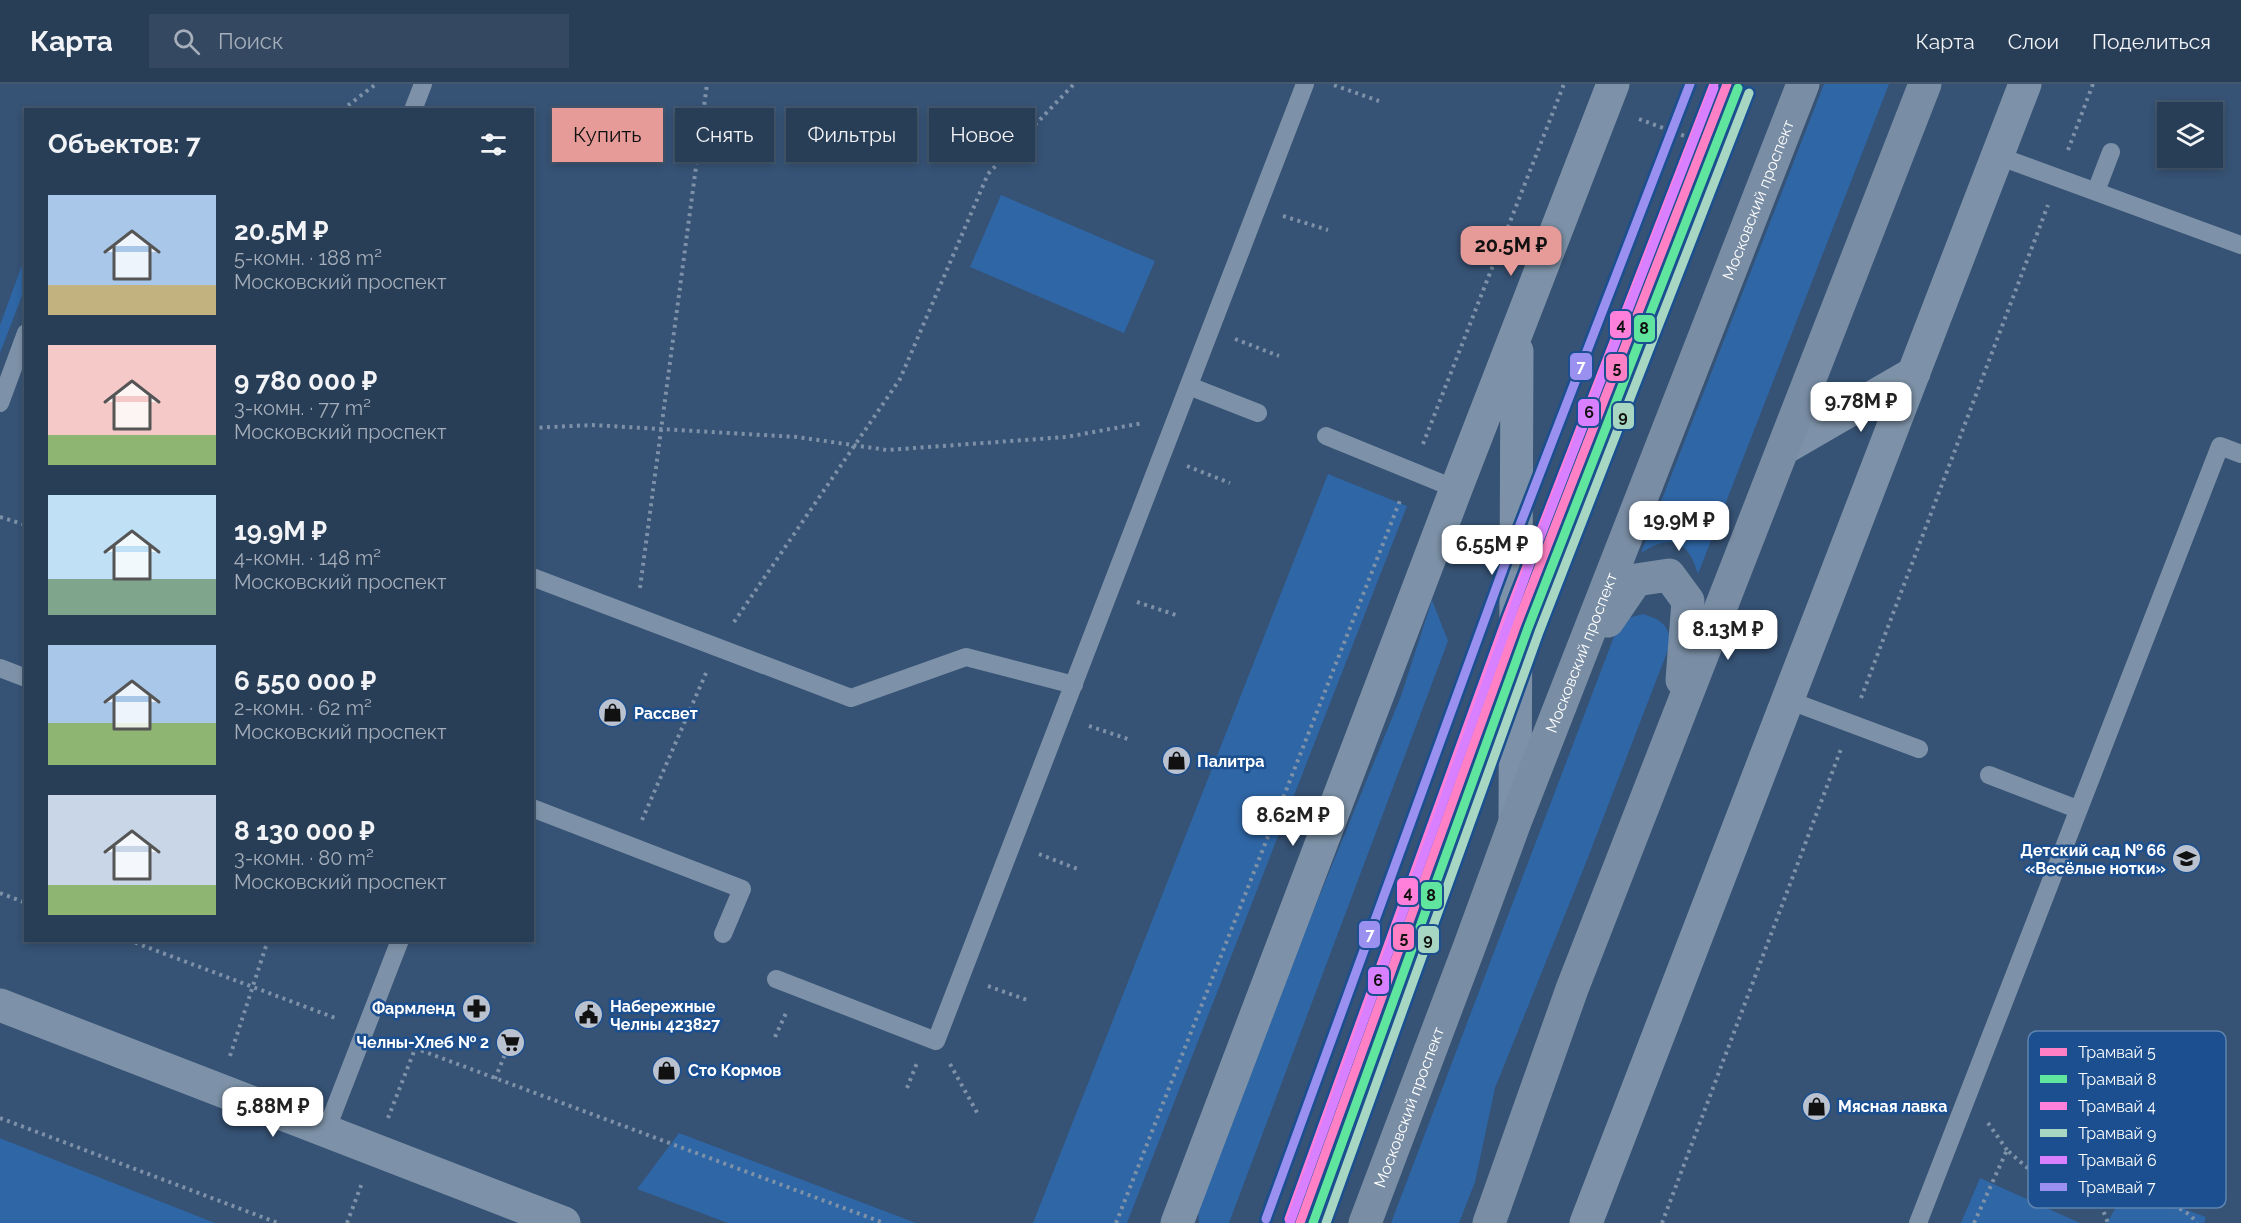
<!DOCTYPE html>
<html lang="ru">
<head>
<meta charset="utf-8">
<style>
  body { margin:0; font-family:Raleway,sans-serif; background:#344961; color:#f1f3f6; height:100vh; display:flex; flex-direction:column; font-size:22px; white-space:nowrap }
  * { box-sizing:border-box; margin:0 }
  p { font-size:20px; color:#a5aeba }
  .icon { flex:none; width:33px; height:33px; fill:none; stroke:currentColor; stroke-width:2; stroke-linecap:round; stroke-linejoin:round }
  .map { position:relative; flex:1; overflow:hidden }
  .sheet { position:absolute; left:24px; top:24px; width:510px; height:834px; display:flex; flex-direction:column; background:#283e57; border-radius:0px; box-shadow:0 3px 9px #0003,0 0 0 2px #44576d }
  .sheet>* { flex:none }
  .guide { position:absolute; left:552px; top:24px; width:570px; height:54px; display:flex; gap:12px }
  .fabs { position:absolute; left:2157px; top:18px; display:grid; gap:12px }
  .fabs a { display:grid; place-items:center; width:66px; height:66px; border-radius:0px; background:#283e57; box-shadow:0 3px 9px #0003,0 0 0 2px #44576d; font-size:30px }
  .price { position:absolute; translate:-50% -51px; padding:0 14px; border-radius:12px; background:#fff; color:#222; font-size:20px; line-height:39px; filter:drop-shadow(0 2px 3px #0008) }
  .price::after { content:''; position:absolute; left:50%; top:36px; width:18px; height:14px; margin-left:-9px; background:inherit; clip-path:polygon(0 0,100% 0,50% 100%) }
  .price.current { background:#e69b98; color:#111 }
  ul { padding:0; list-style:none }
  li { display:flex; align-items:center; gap:18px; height:150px; padding:0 24px }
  li span { display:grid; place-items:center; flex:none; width:168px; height:120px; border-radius:0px; color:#555 }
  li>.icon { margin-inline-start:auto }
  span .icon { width:72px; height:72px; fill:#fffc; stroke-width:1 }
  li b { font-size:26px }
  h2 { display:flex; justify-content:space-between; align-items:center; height:72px; padding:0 24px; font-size:26px }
  .tag { padding:0 21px; border-radius:0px; background:#283e57; box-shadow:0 3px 9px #0003,0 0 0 2px #44576d; font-size:21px; line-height:54px }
  .tag.current { background:#e69b98; color:#111 }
  header { display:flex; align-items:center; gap:36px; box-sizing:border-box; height:84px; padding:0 30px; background:#283e57; border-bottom:2px solid #44576d }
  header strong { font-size:28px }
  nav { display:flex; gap:33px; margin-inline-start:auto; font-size:21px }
  .search { width:420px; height:54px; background:#344961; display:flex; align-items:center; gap:15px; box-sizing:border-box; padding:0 21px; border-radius:0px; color:#a5aeba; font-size:22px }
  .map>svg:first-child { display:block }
</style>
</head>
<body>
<header>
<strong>Карта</strong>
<div class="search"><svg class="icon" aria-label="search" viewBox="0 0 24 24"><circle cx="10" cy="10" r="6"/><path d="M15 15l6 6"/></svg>Поиск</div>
<nav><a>Карта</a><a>Слои</a><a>Поделиться</a></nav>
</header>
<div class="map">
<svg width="2241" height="1139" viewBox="0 0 2241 1139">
  <rect width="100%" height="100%" fill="#365274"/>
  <path fill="#2f66a5" d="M 1824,0 L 1889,0 L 1698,490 C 1688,456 1671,449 1641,469 Z
    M 1001,111 L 1155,177 L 1124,249 L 970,183 Z
    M 25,173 L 25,204 L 0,269 L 0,241 Z
    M 1328,390 L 1407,422 L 1127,1139 L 1033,1139 Z
    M 1432,516 L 1448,557 L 1229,1139 L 1199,1139 L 1197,1112 L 1401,612 Z
    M 1643,530 C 1661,536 1667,539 1671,558 L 1587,776 L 1495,1004 L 1475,1098 L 1459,1139 L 1391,1139 L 1618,542 L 1628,534 Z
    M 679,1049 L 916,1139 L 728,1139 L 637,1105 Z
    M 0,1054 L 2,1055 L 215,1139 L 0,1139 Z
    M 1980,1094 L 2080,1139 L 1961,1139 Z
    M 2127,1104 L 2206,1133 L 2204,1139 L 2107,1139 Z"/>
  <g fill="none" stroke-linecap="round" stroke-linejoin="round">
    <path stroke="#7d92a8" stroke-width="4" stroke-dasharray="3 4.5" stroke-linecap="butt" d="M 1334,1 L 1379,17
      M 342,26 L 376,0
      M 1639,35 L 1714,63 L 1740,0
      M 2068,66 L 2093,0
      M 1283,132 L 1328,146
      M 1235,255 L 1279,272
      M 532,344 L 592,341 L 797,353 L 887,366 L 1066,353 L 1143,339
      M 1423,360 L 1564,0
      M 1187,382 L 1230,399
      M 0,433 L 26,441
      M 640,504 L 707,0
      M 1137,518 L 1179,532
      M 734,538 L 900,295 L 988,90 L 1074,0
      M 1861,614 L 2048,121
      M 1089,642 L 1131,656
      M 642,736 L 706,589
      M 1039,770 L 1080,786
      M 0,809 L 26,819
      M 128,856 L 338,935
      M 988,902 L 1030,917
      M 775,953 L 786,929
      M 393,956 L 884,1139
      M 230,972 L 268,856
      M 950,980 L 979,1032
      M 495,995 L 510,958
      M 907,1004 L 917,979
      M 0,1034 L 278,1139
      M 388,1034 L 415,965
      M 1988,1039 L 2007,1066
      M 2101,1121 L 2108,1139
      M 347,1139 L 362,1099
      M 1116,1139 L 1401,414
      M 1662,1139 L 1841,665
      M 1974,1139 L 2007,1066 C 2029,1085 2053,1109 2083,1117 C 2119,1126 2171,1104 2197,1139"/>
    <path stroke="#7d92a8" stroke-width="18" d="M 413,26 L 423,0
      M 1998,72 L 2241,161
      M 2096,107 L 2111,68
      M 1189,302 L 1258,329
      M 0,319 L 26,249
      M 1326,352 L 1456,405
      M 532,493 L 851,614 L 966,573 L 1074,601
      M 0,584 L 26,594
      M 1788,616 L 1919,665
      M 1989,691 L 2077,725
      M 532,724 L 742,805 L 723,850
      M 776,895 L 936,957 L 1305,0
      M 326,1047 L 400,856
      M 1918,1139 L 2220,362 L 2241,370"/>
    <path stroke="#7d92a8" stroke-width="33" d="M 1783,365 L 1914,289
      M 1515,737 L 1517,267
      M 0,921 L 564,1139
      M 1177,1139 L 1456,405 L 1613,0
      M 1586,1139 L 2025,0"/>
    <g stroke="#798da4" stroke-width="33">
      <path d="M 1608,537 L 1636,496 L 1669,491 L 1688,517 L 1682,596"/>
      <path id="s1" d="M 1365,1139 L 1470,861 L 1515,738 L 1803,0"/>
      <path d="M 1489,1139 L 1572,905 L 1925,0"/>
    </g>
    <defs>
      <path id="tram-1" d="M 1300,1139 L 1517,540 L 1727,0"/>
      <path id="tram-2" d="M 1313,1139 L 1528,544 L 1738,4"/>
      <path id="tram-3" d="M 1289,1135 L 1506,536 L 1714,0"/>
      <path id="tram-4" d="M 1326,1139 L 1539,548 L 1749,9"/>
      <path id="tram-5" d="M 1290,1139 L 1528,485 L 1714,4"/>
      <path id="tram-6" d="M 1266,1135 L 1506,477 L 1690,0"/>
    </defs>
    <use href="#tram-1" stroke="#1b4f8f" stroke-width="14"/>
    <use href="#tram-2" stroke="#1b4f8f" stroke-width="14"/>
    <use href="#tram-3" stroke="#1b4f8f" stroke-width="14"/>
    <use href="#tram-4" stroke="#1b4f8f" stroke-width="14"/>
    <use href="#tram-5" stroke="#1b4f8f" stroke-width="14"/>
    <use href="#tram-6" stroke="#1b4f8f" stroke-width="14"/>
    <use href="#tram-1" stroke="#ff80c5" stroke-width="9"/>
    <use href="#tram-2" stroke="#60e59e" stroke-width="9"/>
    <use href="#tram-3" stroke="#ff80da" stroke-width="9"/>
    <use href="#tram-4" stroke="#a7d7c3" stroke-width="9"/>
    <use href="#tram-5" stroke="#d880ff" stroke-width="9"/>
    <use href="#tram-6" stroke="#9990ef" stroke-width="9"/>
  </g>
  <defs>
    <symbol id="shop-disc" viewBox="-11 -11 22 22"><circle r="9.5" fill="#b9c2ce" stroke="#1b4f8f"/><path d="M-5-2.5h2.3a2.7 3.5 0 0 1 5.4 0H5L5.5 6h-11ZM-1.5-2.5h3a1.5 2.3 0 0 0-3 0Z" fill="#111"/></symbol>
    <symbol id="school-disc" viewBox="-11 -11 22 22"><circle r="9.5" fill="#b9c2ce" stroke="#1b4f8f"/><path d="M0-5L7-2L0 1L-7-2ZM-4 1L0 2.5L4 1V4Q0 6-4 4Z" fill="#111"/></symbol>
    <symbol id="pharmacy-disc" viewBox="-11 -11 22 22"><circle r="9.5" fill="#b9c2ce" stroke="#1b4f8f"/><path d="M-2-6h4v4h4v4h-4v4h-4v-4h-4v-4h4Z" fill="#111"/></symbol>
    <symbol id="civic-disc" viewBox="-11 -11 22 22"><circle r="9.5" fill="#b9c2ce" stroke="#1b4f8f"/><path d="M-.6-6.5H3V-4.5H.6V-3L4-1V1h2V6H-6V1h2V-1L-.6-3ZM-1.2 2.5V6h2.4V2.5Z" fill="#111"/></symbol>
    <symbol id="supermarket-disc" viewBox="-11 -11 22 22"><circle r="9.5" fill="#b9c2ce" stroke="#1b4f8f"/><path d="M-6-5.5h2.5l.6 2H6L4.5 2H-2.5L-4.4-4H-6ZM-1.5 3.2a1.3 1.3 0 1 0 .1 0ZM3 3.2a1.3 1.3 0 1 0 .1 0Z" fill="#111"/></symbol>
  </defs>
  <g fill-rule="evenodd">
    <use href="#shop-disc" x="596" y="612" width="33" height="33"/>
    <use href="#shop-disc" x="1160" y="660" width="33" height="33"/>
    <use href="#school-disc" x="2170" y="758" width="33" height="33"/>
    <use href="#pharmacy-disc" x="460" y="908" width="33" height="33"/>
    <use href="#civic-disc" x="572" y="914" width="33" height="33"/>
    <use href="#supermarket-disc" x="494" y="942" width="33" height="33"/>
    <use href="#shop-disc" x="650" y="970" width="33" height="33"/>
    <use href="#shop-disc" x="1800" y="1006" width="33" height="33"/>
  </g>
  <g text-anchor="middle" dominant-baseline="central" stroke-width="5" stroke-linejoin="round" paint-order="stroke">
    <g font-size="16" fill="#fff" stroke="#1b4f8f">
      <text stroke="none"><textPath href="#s1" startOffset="1096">Московский проспект</textPath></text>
      <text stroke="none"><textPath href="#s1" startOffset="610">Московский проспект</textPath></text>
      <text stroke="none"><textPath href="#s1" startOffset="124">Московский проспект</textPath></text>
    </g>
    <g font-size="16" font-weight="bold" fill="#fff" stroke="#1b4f8f" text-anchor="start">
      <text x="634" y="629">Рассвет</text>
      <text x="1197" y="677">Палитра</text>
      <text x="2166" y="766" text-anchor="end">Детский сад № 66<tspan x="2166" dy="18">«Весёлые нотки»</tspan></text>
      <text x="610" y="922">Набережные<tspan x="610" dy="18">Челны 423827</tspan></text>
      <text x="455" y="924" text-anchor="end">Фармленд</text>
      <text x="489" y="958" text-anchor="end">Челны-Хлеб № 2</text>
      <text x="688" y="986">Сто Кормов</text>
      <text x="1838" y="1022">Мясная лавка</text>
    </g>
  </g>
  <rect x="2028" y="947" width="198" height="177" rx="9" fill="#1b4f8f" stroke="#5f84b1" stroke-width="1.5"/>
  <rect x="2040" y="964" width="27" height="8" fill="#ff80c5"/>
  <rect x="2040" y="991" width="27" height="8" fill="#60e59e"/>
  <rect x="2040" y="1018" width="27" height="8" fill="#ff80da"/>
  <rect x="2040" y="1045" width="27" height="8" fill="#a7d7c3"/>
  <rect x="2040" y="1072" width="27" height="8" fill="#d880ff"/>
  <rect x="2040" y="1099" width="27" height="8" fill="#9990ef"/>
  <g font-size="16" fill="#fff">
    <text x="2078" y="974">Трамвай 5</text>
    <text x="2078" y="1001">Трамвай 8</text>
    <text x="2078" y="1028">Трамвай 4</text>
    <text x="2078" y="1055">Трамвай 9</text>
    <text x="2078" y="1082">Трамвай 6</text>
    <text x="2078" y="1109">Трамвай 7</text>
  </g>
  <g stroke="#1b4f8f" stroke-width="2">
    <rect x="1609" y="226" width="23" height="29" rx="6" fill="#ff80da"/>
    <rect x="1633" y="230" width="23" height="29" rx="6" fill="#60e59e"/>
    <rect x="1569" y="268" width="24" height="29" rx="6" fill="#9990ef"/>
    <rect x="1605" y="269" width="23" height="29" rx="6" fill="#ff80c5"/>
    <rect x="1577" y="314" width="23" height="29" rx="6" fill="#d880ff"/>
    <rect x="1612" y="318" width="23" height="28" rx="6" fill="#a7d7c3"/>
    <rect x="1396" y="793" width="23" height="29" rx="6" fill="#ff80da"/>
    <rect x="1420" y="797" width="23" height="29" rx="6" fill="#60e59e"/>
    <rect x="1358" y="836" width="23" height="29" rx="6" fill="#9990ef"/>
    <rect x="1392" y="839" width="23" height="28" rx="6" fill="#ff80c5"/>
    <rect x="1417" y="841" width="23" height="29" rx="6" fill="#a7d7c3"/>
    <rect x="1367" y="882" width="23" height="29" rx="6" fill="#d880ff"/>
  </g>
  <g font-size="16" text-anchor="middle" font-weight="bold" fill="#fff">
    <text x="1581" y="288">7</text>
    <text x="1370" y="856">7</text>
  </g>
  <g font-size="16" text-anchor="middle" font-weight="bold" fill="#111">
    <text x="1621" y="246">4</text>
    <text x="1644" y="250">8</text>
    <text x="1617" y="289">5</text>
    <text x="1589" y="334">6</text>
    <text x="1623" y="338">9</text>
    <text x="1408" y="814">4</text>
    <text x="1431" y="817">8</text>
    <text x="1404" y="859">5</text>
    <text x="1428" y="861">9</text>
    <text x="1378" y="902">6</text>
  </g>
</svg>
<div class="fabs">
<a><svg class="icon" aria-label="layers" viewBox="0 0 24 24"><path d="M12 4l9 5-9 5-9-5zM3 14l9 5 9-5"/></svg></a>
</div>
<b class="price current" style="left:1511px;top:193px">20.5M ₽</b>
<b class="price" style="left:1861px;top:349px">9.78M ₽</b>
<b class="price" style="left:1679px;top:468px">19.9M ₽</b>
<b class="price" style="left:1492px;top:492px">6.55M ₽</b>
<b class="price" style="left:1728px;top:577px">8.13M ₽</b>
<b class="price" style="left:1293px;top:763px">8.62M ₽</b>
<b class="price" style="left:273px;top:1054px">5.88M ₽</b>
<div class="guide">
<a class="tag current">Купить</a>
<a class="tag">Снять</a>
<a class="tag">Фильтры</a>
<a class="tag">Новое</a>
</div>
<section class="sheet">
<h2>Объектов: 7<svg class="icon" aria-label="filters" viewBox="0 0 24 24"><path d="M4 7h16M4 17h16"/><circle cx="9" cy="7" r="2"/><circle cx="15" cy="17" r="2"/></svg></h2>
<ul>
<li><span style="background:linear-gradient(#a9c7e8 75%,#c2b280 0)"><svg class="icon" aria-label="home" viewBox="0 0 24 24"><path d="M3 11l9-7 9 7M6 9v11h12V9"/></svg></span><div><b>20.5M ₽</b><p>5-комн. · 188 m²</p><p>Московский проспект</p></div></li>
<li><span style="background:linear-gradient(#f6c9c9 75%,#8fb573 0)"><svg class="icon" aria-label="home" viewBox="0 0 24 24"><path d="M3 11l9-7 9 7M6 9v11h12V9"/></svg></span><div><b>9 780 000 ₽</b><p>3-комн. · 77 m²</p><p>Московский проспект</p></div></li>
<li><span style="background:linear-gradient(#bfe0f5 70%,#7fa58c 0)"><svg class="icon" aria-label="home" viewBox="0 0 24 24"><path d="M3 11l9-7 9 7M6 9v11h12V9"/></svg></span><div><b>19.9M ₽</b><p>4-комн. · 148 m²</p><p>Московский проспект</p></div></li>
<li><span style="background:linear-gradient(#a9c7e8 65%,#8fb573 0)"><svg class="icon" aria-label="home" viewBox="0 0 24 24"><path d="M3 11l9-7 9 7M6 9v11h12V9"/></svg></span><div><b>6 550 000 ₽</b><p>2-комн. · 62 m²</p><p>Московский проспект</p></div></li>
<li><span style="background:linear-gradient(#c9d6e8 75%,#8fb573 0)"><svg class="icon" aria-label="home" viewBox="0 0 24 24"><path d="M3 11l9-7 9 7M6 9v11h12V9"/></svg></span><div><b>8 130 000 ₽</b><p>3-комн. · 80 m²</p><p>Московский проспект</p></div></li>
</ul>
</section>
</div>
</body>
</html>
